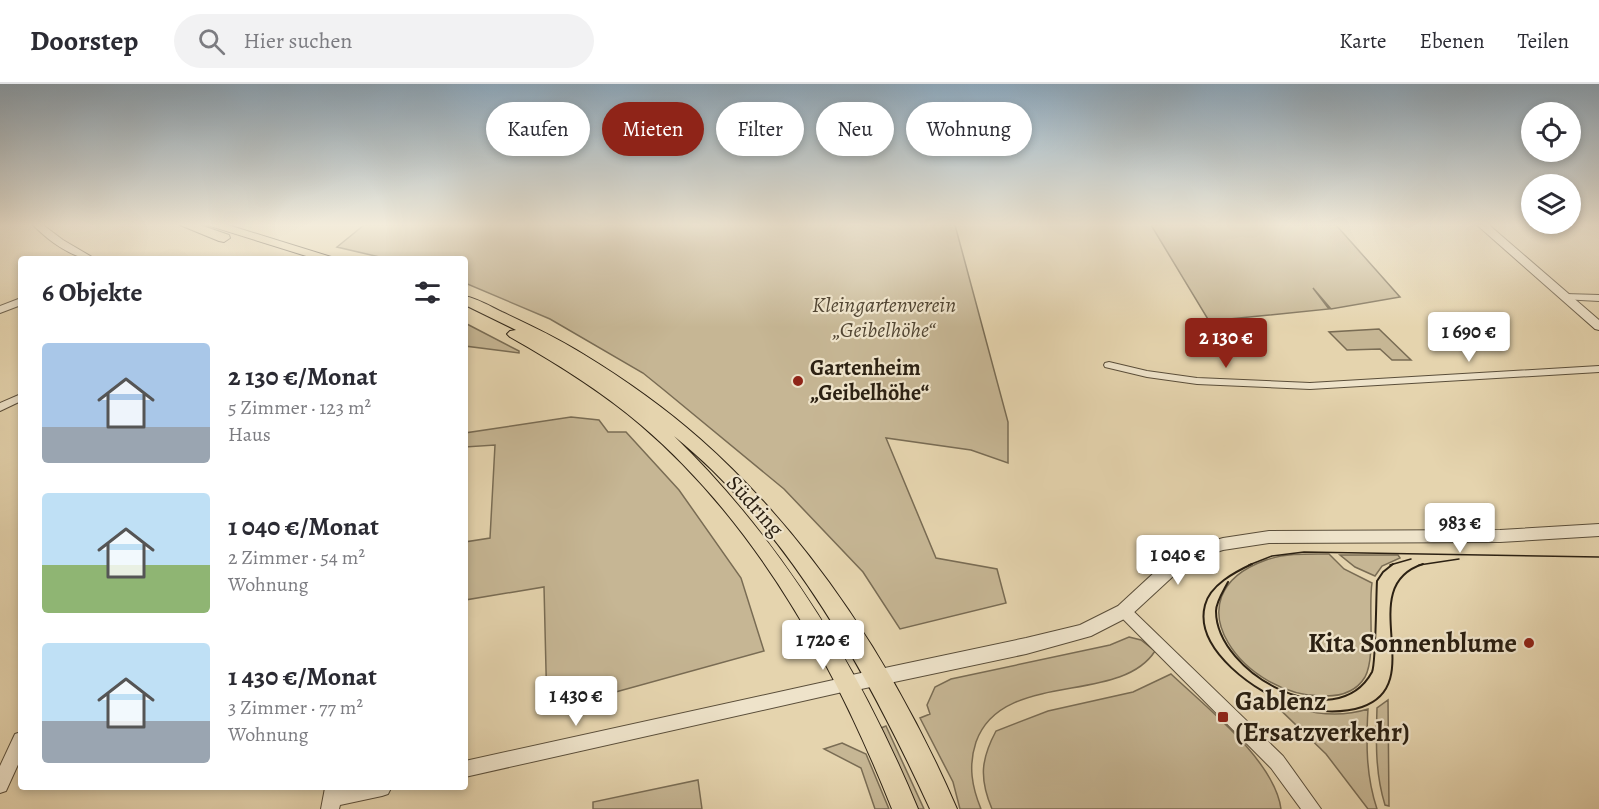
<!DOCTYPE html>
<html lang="de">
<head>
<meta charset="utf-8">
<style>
  body { margin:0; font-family:Alegreya,serif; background:#f2f2f3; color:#2b2b33; height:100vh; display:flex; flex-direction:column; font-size:22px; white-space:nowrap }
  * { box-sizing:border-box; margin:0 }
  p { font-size:20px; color:#7c7c81 }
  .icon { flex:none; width:33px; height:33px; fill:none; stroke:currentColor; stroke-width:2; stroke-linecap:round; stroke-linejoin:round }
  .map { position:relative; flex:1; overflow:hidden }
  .sheet { position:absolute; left:18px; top:172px; width:450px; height:534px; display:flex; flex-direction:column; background:#fff; border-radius:6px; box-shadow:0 3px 9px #0003 }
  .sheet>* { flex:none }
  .guide { position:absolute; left:486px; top:18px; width:570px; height:54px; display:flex; gap:12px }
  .tools { position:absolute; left:1521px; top:18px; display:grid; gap:12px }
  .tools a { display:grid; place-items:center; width:60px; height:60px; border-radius:50%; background:#fff; box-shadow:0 3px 9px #0003; font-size:30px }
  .price { position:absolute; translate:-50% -51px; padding:0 14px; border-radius:6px; background:#fff; color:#222; font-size:20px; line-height:39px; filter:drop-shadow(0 2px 3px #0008) }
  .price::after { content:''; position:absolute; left:50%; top:36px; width:18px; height:14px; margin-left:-9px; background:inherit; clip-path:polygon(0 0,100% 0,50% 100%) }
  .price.active { background:#8f2418; color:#fff }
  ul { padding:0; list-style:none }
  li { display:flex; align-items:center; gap:18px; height:150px; padding:0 24px }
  li span { display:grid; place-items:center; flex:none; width:168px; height:120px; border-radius:6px; color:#555 }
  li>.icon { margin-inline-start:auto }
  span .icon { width:72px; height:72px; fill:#fffc; stroke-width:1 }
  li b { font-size:26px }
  h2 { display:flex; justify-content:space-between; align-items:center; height:72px; padding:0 24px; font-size:26px }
  .pill { padding:0 21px; border-radius:27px; background:#fff; box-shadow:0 3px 9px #0003; font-size:21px; line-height:54px }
  .pill.active { background:#8f2418; color:#fff }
  header { display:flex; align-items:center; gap:36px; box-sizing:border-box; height:84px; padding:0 30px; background:#fff; border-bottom:2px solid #e1e1e2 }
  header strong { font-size:28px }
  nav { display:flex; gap:33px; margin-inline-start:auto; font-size:21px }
  .search { width:420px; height:54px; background:#f2f2f3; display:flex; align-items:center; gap:15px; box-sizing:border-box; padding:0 21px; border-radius:33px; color:#7c7c81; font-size:22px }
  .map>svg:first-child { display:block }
</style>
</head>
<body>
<header>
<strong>Doorstep</strong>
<div class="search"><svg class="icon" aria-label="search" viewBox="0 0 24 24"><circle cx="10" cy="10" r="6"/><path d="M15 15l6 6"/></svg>Hier suchen</div>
<nav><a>Karte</a><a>Ebenen</a><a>Teilen</a></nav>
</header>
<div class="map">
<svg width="1599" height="725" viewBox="0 0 1599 725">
  <rect width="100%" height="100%" fill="#e5d4ae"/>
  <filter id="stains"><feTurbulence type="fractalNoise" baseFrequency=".00333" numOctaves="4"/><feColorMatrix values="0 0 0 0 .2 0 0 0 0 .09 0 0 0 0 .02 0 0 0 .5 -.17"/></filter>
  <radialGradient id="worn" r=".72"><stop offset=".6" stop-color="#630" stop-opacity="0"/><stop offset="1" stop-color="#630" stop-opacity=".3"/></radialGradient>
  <path fill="#c6b694" stroke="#796c54" stroke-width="1.5" d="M 364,141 L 955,141 L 1008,338 L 1008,379 L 971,366 L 886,354 L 936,474 L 997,485 L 1006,519 L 900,545 L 863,488 L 784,405 L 664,306 L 643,289 L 550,235 L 465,199 L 465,176 L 388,175 L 337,163 Z
    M 1151,141 L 1336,141 L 1400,213 L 1331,225 L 1313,204 L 1329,225 L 1209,237 Z
    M 465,239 L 519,267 L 519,269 L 465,262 Z
    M 1379,245 L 1411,276 L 1392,276 L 1380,265 L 1347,266 L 1329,248 Z
    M 571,333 L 599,336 L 608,348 L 626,348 L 679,406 L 741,494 L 764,567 L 547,627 L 544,503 L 465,516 L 465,458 L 490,454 L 495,361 L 465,363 L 465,349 Z
    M 1329,470 L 1344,485 L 1372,499 C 1368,524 1376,573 1365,593 C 1356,608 1341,612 1326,612 C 1246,615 1165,512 1266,476 C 1286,469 1308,470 1329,470 Z
    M 1340,471 L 1398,471 L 1400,474 L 1382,482 L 1375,492 L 1355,483 Z
    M 1129,553 L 1141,556 L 1155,567 C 1120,622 1002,585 976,658 C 968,682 972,703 981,725 L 960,725 L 953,698 L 920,634 L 930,630 L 927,621 L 935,603 L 951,595 L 1110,561 Z
    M 1171,590 C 1206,623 1275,677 1281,725 L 992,725 C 979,694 981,675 996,647 L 1048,627 L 1133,608 Z
    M 1267,613 C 1300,628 1333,636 1368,625 C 1366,660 1366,692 1377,725 L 1368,725 L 1326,670 Z
    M 1388,616 L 1389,722 L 1385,721 C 1375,689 1376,657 1377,624 Z
    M 886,642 L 924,725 L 917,725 L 881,644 Z
    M 842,659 L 866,670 L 889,725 L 875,725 L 861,684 L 824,665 Z
    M 698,696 L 702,725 L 593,725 L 593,718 Z"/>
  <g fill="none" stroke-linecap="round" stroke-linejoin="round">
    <defs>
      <path id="minor" d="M 33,141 L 43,141 L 63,156 L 97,176 C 74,176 49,157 33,141 Z
        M 1565,210 L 1599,211 L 1599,217 L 1562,215 L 1560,213 Z
        M 21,214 L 21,221 L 0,229 L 0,222 Z
        M 1109,278 L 1147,287 L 1197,294 L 1310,299 L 1599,282 L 1599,288 L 1310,305 L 1197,300 L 1147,293 L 1105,283 L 1104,281 L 1105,279 Z
        M 21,310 L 21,317 L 0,327 L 0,319 Z
        M 1124,521 L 1129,523 L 1283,672 L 1321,725 L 1301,725 L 1271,684 L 1119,531 L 1117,527 L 1119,523 Z
        M 847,593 L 853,595 L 855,600 L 853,605 L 847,607 L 465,693 L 465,677 Z
        M 21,648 L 21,674 L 6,707 L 0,709 L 0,682 L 15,650 Z
        M 325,704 L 391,704 L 388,710 L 382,712 L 340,721 L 339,725 L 321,725 Z"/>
      <path id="tertiary" d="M 1477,141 L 1489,141 L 1599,236 L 1599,246 L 1595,245 Z
        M 1599,440 L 1599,452 L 1500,458 L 1269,459 L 1223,466 L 1198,474 L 1182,484 L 1130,532 L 1091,552 L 1026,570 L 847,608 L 840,606 L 837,600 L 840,594 L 847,592 L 1026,554 L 1080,541 L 1118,522 L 1170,474 L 1186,465 L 1223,454 L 1269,447 L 1500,446 Z"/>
      <path id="primary" d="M 180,141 L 200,141 L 229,151 L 230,154 L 224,158 L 219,157 Z
        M 207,141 L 228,141 L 341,176 L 319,176 Z
        M 465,212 C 478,215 490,222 502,228 C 530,241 557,254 583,270 C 624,295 664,323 700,355 C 812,454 898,588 957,725 L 930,725 C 868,591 791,447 674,352 C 783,458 860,585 918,725 L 892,725 C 836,584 758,441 641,341 C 601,307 556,279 510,253 L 507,250 L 510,247 L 516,246 L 465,221 Z"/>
    </defs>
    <use href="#minor" stroke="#5a4e3a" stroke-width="2"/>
    <use href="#tertiary" stroke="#5a4e3a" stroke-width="2"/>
    <use href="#primary" stroke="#2c2113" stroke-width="2"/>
    <use href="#minor" fill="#eee3ca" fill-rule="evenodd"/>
    <use href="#tertiary" fill="#eee3ca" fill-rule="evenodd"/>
    <use href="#primary" fill="#e5d4ae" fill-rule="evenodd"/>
    <path stroke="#2c2113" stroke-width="1.5" d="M 1249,481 L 1272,472 L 1304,468 L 1599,473
      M 1390,481 L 1411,475
      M 1419,481 L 1459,475"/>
    <path stroke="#2c2113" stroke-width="2" d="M 1252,480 C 1235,488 1210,501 1205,521 C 1193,566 1258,610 1294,622 C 1315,628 1341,630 1362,623 C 1430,600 1352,503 1423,480
      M 1228,498 C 1224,506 1216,518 1216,527 C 1216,590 1336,654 1372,588 C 1376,580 1376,511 1377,497 L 1383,488 L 1393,480"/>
  </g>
  <linearGradient id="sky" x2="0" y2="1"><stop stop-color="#8da8bc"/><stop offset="0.58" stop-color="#f3ecdb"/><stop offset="1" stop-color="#f3ecdb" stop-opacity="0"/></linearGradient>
  <rect width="1599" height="243" fill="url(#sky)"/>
  <g fill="#8f2418" stroke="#eee3ca" stroke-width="2">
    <circle cx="798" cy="297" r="6"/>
    <circle cx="1529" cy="559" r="6"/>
    <rect x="1217" y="627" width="12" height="12" rx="3"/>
  </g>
  <g text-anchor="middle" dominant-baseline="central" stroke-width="4.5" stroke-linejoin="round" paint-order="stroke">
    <g font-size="22" font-style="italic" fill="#524633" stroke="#eee3ca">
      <text x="884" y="221">Kleingartenverein<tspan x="884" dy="25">„Geibelhöhe“</tspan></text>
    </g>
    <g font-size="22" font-weight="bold" fill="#2c2113" stroke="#eee3ca" text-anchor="start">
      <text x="810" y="284">Gartenheim<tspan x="810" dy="25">„Geibelhöhe“</tspan></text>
    </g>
    <g font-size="22" fill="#2c2113" stroke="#eee3ca">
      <text transform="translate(755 422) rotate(48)">Südring</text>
    </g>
    <g font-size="27" font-weight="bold" fill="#2c2113" stroke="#eee3ca" text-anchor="end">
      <text x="1517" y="559">Kita Sonnenblume</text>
      <text x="1235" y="617" text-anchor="start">Gablenz<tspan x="1235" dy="31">(Ersatzverkehr)</tspan></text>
    </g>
  </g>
  <rect width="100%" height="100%" filter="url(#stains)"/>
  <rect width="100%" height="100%" fill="url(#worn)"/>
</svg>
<div class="tools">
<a><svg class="icon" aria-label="locate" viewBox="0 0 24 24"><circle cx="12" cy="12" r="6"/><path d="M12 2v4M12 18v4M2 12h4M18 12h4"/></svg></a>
<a><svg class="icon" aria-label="layers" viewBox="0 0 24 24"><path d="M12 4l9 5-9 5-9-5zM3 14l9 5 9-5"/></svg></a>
</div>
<b class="price" style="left:1469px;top:279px">1 690 €</b>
<b class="price active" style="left:1226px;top:285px">2 130 €</b>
<b class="price" style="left:1460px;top:470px">983 €</b>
<b class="price" style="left:1178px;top:502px">1 040 €</b>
<b class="price" style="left:823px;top:587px">1 720 €</b>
<b class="price" style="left:576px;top:643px">1 430 €</b>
<div class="guide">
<a class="pill">Kaufen</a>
<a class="pill active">Mieten</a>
<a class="pill">Filter</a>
<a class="pill">Neu</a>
<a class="pill">Wohnung</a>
</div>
<section class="sheet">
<h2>6 Objekte<svg class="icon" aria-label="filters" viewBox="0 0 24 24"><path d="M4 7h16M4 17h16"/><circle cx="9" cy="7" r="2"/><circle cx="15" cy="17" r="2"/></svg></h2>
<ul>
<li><span style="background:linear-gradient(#a9c7e8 70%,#9aa5b1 0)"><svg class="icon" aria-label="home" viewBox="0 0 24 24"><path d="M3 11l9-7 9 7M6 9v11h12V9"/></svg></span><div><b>2 130 €/Monat</b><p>5 Zimmer · 123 m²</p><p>Haus</p></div></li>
<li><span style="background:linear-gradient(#bfe0f5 60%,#8fb573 0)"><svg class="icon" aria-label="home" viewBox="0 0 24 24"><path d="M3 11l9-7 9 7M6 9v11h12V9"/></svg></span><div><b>1 040 €/Monat</b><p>2 Zimmer · 54 m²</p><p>Wohnung</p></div></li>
<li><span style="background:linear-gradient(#bfe0f5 65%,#9aa5b1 0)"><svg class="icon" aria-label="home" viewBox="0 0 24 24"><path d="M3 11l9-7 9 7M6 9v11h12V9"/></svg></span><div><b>1 430 €/Monat</b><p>3 Zimmer · 77 m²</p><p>Wohnung</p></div></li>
</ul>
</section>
</div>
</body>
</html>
